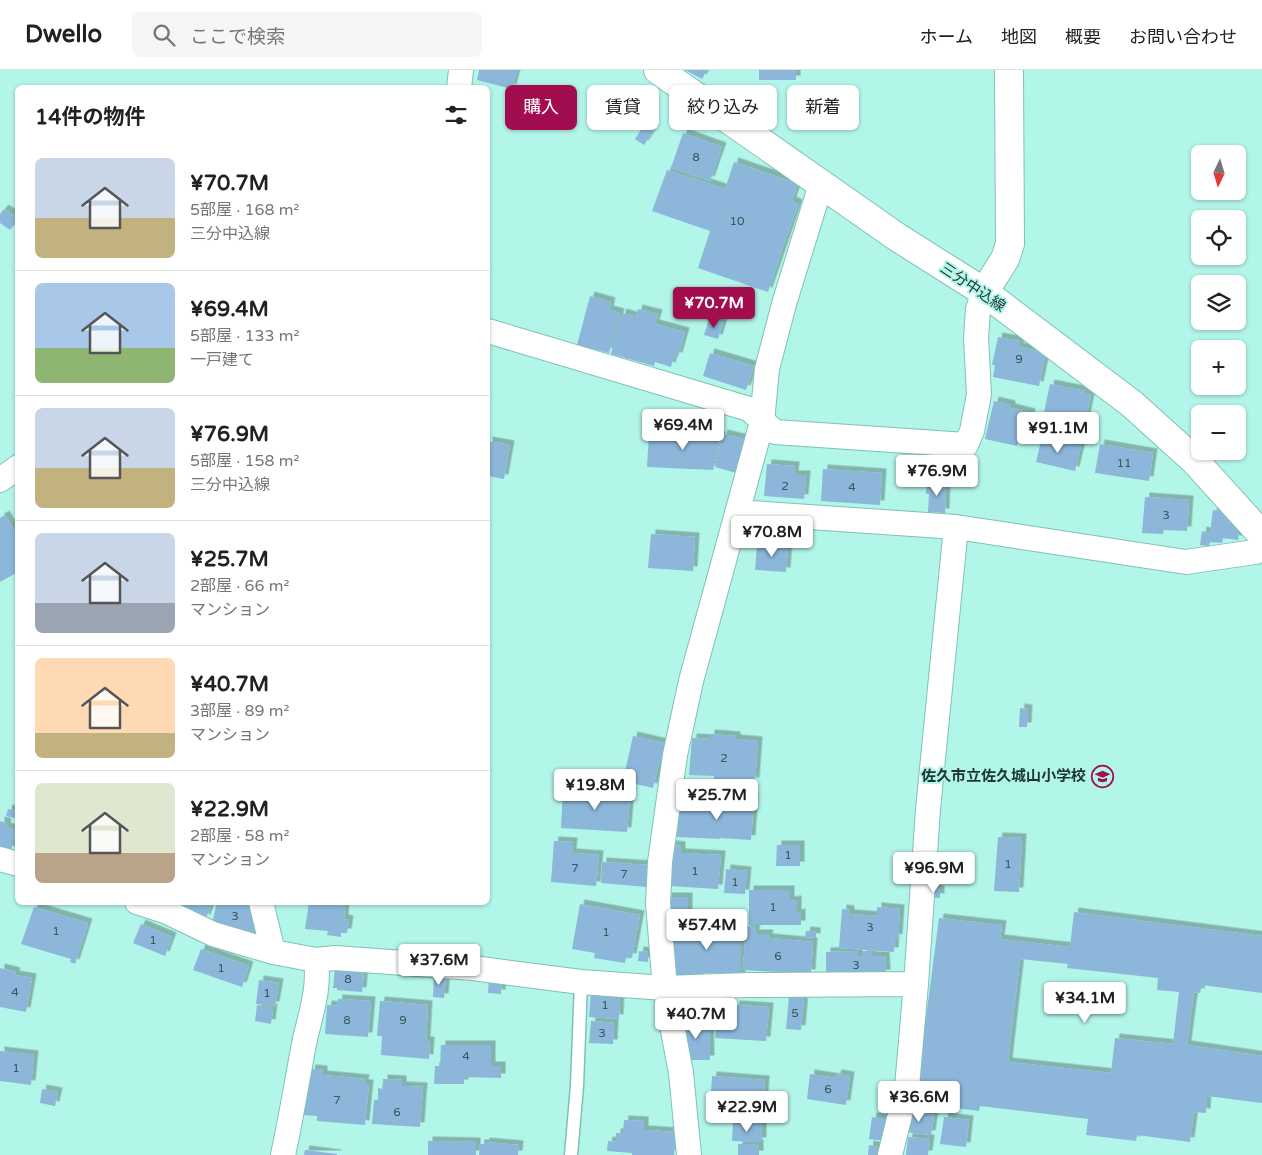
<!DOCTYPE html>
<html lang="ja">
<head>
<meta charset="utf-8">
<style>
  body { margin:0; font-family:"Varela Round","Noto Sans JP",sans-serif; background:#f6f6f6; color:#222; height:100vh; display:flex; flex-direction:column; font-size:19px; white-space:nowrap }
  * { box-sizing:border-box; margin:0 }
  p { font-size:16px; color:#767676 }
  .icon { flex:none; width:28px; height:28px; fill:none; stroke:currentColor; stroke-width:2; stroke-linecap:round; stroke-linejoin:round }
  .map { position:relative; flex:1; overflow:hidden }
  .drawer { position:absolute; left:15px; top:15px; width:475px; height:820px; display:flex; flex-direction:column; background:#fff; border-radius:8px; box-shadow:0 1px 4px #0004 }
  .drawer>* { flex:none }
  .hud { position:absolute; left:505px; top:15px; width:475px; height:45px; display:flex; gap:10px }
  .needle { width:32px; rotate:184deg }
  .fabs { position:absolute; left:1191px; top:75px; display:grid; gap:10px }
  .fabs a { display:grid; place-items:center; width:55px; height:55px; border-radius:8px; background:#fff; box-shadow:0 1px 4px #0004; font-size:25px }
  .price { position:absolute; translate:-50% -42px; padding:0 11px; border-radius:5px; background:#fff; color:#222; font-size:16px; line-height:32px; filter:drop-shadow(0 1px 2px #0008) }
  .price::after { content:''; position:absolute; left:50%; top:30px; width:15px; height:11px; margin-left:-8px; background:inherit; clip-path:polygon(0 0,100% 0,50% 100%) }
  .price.on { background:#a20d4f; color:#fff }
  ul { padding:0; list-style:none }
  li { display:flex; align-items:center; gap:15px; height:125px; padding:0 20px }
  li+li { border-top:1px solid #e0e0e0 }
  li span { display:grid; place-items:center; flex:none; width:140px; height:100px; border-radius:8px; color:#555 }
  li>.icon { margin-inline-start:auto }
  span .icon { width:60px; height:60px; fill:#fffc; stroke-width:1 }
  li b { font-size:21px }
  h2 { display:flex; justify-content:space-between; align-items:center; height:60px; padding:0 20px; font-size:21px }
  .chip { padding:0 18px; border-radius:8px; background:#fff; box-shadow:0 1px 4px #0004; font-size:18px; line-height:45px }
  .chip.on { background:#a20d4f; color:#fff }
  header { display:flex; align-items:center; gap:30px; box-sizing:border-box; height:70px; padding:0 25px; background:#fff; border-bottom:1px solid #e0e0e0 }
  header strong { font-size:24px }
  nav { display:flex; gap:28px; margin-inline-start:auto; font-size:18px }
  .search { width:350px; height:45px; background:#f6f6f6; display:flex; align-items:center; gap:12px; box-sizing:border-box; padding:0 18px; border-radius:8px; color:#767676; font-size:19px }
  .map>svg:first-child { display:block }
</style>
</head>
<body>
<header>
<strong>Dwello</strong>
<div class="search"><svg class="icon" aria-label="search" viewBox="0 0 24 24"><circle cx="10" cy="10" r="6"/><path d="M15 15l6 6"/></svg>ここで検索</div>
<nav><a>ホーム</a><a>地図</a><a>概要</a><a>お問い合わせ</a></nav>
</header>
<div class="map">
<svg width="1262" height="1085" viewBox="0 0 1262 1085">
  <defs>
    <filter id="shadow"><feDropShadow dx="4.5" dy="-4.5" stdDeviation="0" flood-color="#0004"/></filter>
  </defs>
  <rect width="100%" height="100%" fill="#b2f5e9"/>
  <path fill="#8cb7da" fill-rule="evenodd" filter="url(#shadow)" d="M 479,0 L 517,0 L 512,19 L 477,10 Z
    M 685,0 L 707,0 L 702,9 Z
    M 759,0 L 796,0 L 796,10 L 759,10 Z
    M 646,52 L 655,58 L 644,75 L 635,69 Z
    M 683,63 L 722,77 L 710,111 L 671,98 Z
    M 734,92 L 798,114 L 792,131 L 798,134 L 768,222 L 698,198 L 710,161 L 652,141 L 667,100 L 725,119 Z
    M 4,139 L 18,148 L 18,150 L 10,160 L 0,153 L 0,144 Z
    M 590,226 L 611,232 L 609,240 L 620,243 L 609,283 L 577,275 Z
    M 638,239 L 658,244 L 655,254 L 685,262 L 678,287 L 674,286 L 671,297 L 655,292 L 654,296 L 611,284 L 622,243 L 636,247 Z
    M 709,249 L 723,253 L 718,269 L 704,265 Z
    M 998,267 L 1020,271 L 1019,277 L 1046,283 L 1039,316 L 993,307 L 995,295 L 992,295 Z
    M 710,283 L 754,296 L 746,320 L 703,306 Z
    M 1050,314 L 1085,321 L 1084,324 L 1091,325 L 1084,356 L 1043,347 Z
    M 994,331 L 1011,335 L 1011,338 L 1031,343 L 1025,370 L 1019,369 L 1017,376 L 985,369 Z
    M 649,363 L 721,366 L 713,400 L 647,397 Z
    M 723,364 L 744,369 L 736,403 L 715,397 Z
    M 1042,367 L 1081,376 L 1075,401 L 1036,392 Z
    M 488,371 L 510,375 L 504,409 L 488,406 Z
    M 1100,374 L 1153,383 L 1149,411 L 1095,403 Z
    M 767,394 L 795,396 L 794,405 L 806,405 L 804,429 L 764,426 Z
    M 823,399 L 882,403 L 880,435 L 821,431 Z
    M 927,411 L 946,412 L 945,443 L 928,442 L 929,424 L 926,424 Z
    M 1145,427 L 1189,430 L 1187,461 L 1164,460 L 1163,464 L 1142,463 Z
    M 1213,440 L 1231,442 L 1230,452 L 1240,454 L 1238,470 L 1223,468 L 1222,473 L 1210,472 L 1209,476 L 1200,475 L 1202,461 L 1210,463 Z
    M 5,445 L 18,467 L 18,502 L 0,512 L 0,448 Z
    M 651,464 L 695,467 L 693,501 L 648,498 Z
    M 757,475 L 788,477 L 786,502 L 755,500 Z
    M 1020,638 L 1028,639 L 1027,657 L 1019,657 Z
    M 710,664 L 736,666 L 736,669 L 758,671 L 755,712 L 724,709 L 723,713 L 714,712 L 714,706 L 689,705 L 692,668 L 710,669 Z
    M 633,666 L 668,674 L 663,693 L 659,692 L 653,718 L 623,711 Z
    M 563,719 L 630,724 L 627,762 L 561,758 Z
    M 740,727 L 754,728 L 751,770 L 720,768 L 720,769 L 677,767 L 679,734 L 722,737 L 722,735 L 737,736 L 737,730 L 739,731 Z
    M 8,739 L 18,741 L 18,749 L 6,746 Z
    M 0,751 L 7,753 L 6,757 L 16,760 L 11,781 L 0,778 Z
    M 998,767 L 1022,768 L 1019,822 L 994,821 Z
    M 554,771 L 573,772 L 572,783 L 599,785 L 596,816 L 551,812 Z
    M 671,775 L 681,776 L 681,783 L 721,785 L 718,819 L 669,816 Z
    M 777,775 L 800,775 L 800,796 L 776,796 Z
    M 602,792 L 648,795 L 646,817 L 601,813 Z
    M 726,799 L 747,801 L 745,824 L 724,823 Z
    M 928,819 L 940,820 L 940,828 L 928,827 Z
    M 749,820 L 790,820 L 790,831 L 797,830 L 797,844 L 801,843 L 801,855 L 749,855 Z
    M 667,827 L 688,827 L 688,848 L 668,849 Z
    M 167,832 L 212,832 L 206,849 Z
    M 217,832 L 241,832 L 248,834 L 248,832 L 255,832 L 260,834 L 252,869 L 211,858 Z
    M 309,832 L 345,836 L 344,849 L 349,850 L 347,863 L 341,863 L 341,867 L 327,865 L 328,861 L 305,859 Z
    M 580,834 L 640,845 L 632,888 L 626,887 L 625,893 L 594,888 L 595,883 L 572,879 Z
    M 34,837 L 88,853 L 75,894 L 70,892 L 71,889 L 21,874 Z
    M 877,837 L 900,839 L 898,869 L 895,868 L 894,882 L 839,878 L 842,839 L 850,840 L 850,844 L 877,846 Z
    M 1074,842 L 1262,866 L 1262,923 L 1202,915 L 1200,923 L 1194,922 L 1187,975 L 1262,986 L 1262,1033 L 1207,1026 L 1206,1043 L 1194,1042 L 1190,1072 L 1137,1065 L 1136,1071 L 1086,1065 L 1088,1049 L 980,1036 L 979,1041 L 915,1033 L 939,848 L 1002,855 L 1000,869 L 1070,877 ZM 1020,889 L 1068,894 L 1067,898 L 1158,908 L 1157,920 L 1179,922 L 1173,974 L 1115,968 L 1111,1003 L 1008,992 Z
    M 141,854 L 172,867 L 165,886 L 133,873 Z
    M 701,855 L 741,855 L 741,907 L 730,907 L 730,903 L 704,903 L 704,907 L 672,907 L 671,864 L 688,863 L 688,859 L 701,859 Z
    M 746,856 L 756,857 L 755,864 L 769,864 L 768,868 L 813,872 L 811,904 L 743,900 Z
    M 806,861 L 816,862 L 816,868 L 805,867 Z
    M 201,879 L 249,896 L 242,917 L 193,900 Z
    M 639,881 L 648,882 L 648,892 L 638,891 Z
    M 858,881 L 858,887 L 862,886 L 862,881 L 872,881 L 872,886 L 885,886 L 886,904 L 826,906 L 826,882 Z
    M 0,898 L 16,902 L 15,905 L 32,908 L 26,942 L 0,937 Z
    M 335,898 L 364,900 L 362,922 L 337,920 L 337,918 L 333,918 Z
    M 434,904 L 446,905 L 444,928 L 433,927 Z
    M 489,908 L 502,909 L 501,924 L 488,923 Z
    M 259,910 L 279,913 L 275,936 L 256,934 Z
    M 591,921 L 620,923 L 619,949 L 589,947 Z
    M 715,924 L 721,925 L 720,935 L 714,934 Z
    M 789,926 L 804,927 L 801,960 L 786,959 Z
    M 338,929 L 371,931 L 368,967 L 325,964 L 327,935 L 337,936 Z
    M 380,931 L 428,935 L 426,971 L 430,971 L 429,989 L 381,985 L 382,966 L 377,966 Z
    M 257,935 L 273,938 L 271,954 L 255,951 Z
    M 735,935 L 769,937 L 766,971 L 715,968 L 717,941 L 734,942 Z
    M 690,948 L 709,948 L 710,990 L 683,990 L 682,953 L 690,953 Z
    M 591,951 L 614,953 L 613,974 L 589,973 Z
    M 441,975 L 491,975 L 491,996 L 501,996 L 501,1008 L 464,1007 L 464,1014 L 434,1014 L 435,996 L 440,996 Z
    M 0,981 L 34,985 L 31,1015 L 0,1011 Z
    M 311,999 L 323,1000 L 323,1005 L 365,1009 L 364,1014 L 369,1014 L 365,1055 L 317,1051 L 317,1046 L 303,1045 Z
    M 810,1004 L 836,1008 L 837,1004 L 850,1006 L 846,1035 L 807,1029 Z
    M 712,1006 L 765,1010 L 763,1042 L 710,1039 Z
    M 383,1009 L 402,1010 L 402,1016 L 423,1017 L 420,1057 L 372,1054 L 374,1030 L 378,1030 L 378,1018 L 383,1019 Z
    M 42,1019 L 58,1022 L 55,1036 L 40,1033 Z
    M 908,1040 L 934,1045 L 931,1065 L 905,1062 Z
    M 872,1047 L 889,1050 L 885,1071 L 869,1069 Z
    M 944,1047 L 969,1050 L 966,1077 L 940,1074 Z
    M 624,1050 L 644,1051 L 644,1060 L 676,1062 L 674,1085 L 632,1085 L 632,1083 L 607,1081 L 608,1071 L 616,1072 L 616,1063 L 623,1063 Z
    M 733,1053 L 762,1054 L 762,1072 L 732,1071 Z
    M 908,1067 L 930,1069 L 928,1085 L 906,1085 Z
    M 428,1071 L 476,1072 L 476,1085 L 428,1085 Z
    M 485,1072 L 519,1075 L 518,1085 L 479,1085 L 480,1074 L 485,1074 Z
    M 738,1074 L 759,1074 L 759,1085 L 738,1085 Z
    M 869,1075 L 883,1078 L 882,1085 L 868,1085 Z
    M 305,1080 L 337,1084 L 337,1085 L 304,1085 Z"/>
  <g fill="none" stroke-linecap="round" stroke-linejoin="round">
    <defs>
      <path id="lane" d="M 571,1085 L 577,1016 L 581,912"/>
      <path id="street" d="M 459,18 L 461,0
        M 488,261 L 749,339 L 775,362 L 966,375 L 972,361 L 979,324 L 976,268 L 978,239 L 984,222
        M 0,410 L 18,397
        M 737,442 L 956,457
        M 0,789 L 18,794
        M 137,832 L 165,841 L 213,864 L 273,882 L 316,890 L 335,888 L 473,898 L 581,912 L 665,918 L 748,915 L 916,914
        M 261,832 L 273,882
        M 283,1085 C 291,1048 297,1011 304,974 C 310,945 320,921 316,890
        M 689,1085 L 681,1003 L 665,918 L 658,833 L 660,792 L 675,685 L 691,611 L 762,352 L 767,299 L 784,234 L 821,114
        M 890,1085 L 907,1017 L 916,914 L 928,739 L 956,457 L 1186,492 L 1255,482 L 1262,480"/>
      <path id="secondary" d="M 658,0 L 897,167 L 984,222 L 1132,334 L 1194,390 L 1262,465
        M 984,222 L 1005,189 L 1010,174 L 1009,0"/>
    </defs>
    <use href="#lane" stroke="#80c1b6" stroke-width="15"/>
    <use href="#street" stroke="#80c1b6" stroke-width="26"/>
    <use href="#secondary" stroke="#80c1b6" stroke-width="30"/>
    <use href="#lane" stroke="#fff" stroke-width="12"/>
    <use href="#street" stroke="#fff" stroke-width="24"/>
    <use href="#secondary" stroke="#fff" stroke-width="28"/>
  </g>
  <defs>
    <symbol id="school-ring" viewBox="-11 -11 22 22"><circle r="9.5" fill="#b2f5e9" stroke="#a20d4f" stroke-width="1.5"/><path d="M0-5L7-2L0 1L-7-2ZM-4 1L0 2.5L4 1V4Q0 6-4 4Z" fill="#a20d4f"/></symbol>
  </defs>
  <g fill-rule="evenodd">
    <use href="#school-ring" x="1090" y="694" width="25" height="25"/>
  </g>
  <g text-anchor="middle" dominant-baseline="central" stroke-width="4" stroke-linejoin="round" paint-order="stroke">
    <g font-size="12" fill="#38575d">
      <text x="696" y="87">8</text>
      <text x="737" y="151">10</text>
      <text x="1019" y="289">9</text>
      <text x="1124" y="393">11</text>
      <text x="785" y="416">2</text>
      <text x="852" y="417">4</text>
      <text x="1166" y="445">3</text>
      <text x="724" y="688">2</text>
      <text x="788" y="785">1</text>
      <text x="1008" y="794">1</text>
      <text x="575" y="798">7</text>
      <text x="695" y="801">1</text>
      <text x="624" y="804">7</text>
      <text x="735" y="812">1</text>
      <text x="773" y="837">1</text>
      <text x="235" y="846">3</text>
      <text x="870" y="857">3</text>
      <text x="56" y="861">1</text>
      <text x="606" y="862">1</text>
      <text x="153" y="870">1</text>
      <text x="778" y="886">6</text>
      <text x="856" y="895">3</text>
      <text x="221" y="898">1</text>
      <text x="348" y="909">8</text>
      <text x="15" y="922">4</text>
      <text x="267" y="923">1</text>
      <text x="605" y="935">1</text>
      <text x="795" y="943">5</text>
      <text x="347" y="950">8</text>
      <text x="403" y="950">9</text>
      <text x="602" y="963">3</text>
      <text x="466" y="986">4</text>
      <text x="16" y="998">1</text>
      <text x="828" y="1019">6</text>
      <text x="337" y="1030">7</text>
      <text x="397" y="1042">6</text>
    </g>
    <g font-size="15" fill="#1c3733" stroke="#b2f5e9">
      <text transform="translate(973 217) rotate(34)">三分中込線</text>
    </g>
    <g font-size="15" font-weight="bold" fill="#1c3733" stroke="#b2f5e9" text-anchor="end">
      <text x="1086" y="706">佐久市立佐久城山小学校</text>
    </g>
  </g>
</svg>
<div class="fabs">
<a><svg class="needle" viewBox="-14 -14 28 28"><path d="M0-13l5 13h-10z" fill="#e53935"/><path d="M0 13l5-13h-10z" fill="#767676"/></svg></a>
<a><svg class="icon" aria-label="locate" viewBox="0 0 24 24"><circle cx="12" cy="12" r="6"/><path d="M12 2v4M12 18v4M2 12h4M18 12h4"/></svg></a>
<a><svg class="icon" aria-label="layers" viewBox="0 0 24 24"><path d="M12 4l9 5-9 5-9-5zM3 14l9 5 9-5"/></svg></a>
<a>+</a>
<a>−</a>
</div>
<b class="price on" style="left:714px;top:259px">¥70.7M</b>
<b class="price" style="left:683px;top:381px">¥69.4M</b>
<b class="price" style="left:1058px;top:384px">¥91.1M</b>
<b class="price" style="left:937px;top:427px">¥76.9M</b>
<b class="price" style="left:772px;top:488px">¥70.8M</b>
<b class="price" style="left:595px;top:741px">¥19.8M</b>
<b class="price" style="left:717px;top:751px">¥25.7M</b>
<b class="price" style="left:934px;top:824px">¥96.9M</b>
<b class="price" style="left:707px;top:881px">¥57.4M</b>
<b class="price" style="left:439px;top:916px">¥37.6M</b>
<b class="price" style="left:1085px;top:954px">¥34.1M</b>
<b class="price" style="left:696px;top:970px">¥40.7M</b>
<b class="price" style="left:919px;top:1053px">¥36.6M</b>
<b class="price" style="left:747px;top:1063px">¥22.9M</b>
<div class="hud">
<a class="chip on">購入</a>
<a class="chip">賃貸</a>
<a class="chip">絞り込み</a>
<a class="chip">新着</a>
</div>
<section class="drawer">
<h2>14件の物件<svg class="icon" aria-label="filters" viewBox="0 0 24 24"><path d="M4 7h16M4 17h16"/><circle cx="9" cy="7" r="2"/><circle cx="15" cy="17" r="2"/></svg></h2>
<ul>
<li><span style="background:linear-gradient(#c9d6e8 60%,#c2b280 0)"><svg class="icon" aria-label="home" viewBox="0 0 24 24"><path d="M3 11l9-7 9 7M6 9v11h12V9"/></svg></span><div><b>¥70.7M</b><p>5部屋 · 168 m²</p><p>三分中込線</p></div></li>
<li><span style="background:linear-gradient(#a9c7e8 65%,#8fb573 0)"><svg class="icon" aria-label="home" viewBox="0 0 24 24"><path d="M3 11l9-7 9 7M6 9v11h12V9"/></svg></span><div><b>¥69.4M</b><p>5部屋 · 133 m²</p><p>一戸建て</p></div></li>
<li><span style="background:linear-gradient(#c9d6e8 60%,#c2b280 0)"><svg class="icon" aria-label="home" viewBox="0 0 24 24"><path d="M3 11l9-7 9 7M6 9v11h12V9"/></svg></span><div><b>¥76.9M</b><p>5部屋 · 158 m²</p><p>三分中込線</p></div></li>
<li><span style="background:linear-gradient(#c9d6e8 70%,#9aa5b1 0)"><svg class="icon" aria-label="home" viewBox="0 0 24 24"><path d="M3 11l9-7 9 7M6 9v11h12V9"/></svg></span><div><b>¥25.7M</b><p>2部屋 · 66 m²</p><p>マンション</p></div></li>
<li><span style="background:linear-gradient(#ffd9b3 75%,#c2b280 0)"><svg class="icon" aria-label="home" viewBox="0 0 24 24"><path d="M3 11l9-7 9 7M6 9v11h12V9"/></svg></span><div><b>¥40.7M</b><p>3部屋 · 89 m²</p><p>マンション</p></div></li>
<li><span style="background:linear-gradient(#dfe7d0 70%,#b9a48a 0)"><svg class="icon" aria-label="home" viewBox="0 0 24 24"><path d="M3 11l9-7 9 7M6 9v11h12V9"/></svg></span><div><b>¥22.9M</b><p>2部屋 · 58 m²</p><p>マンション</p></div></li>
</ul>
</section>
</div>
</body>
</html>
